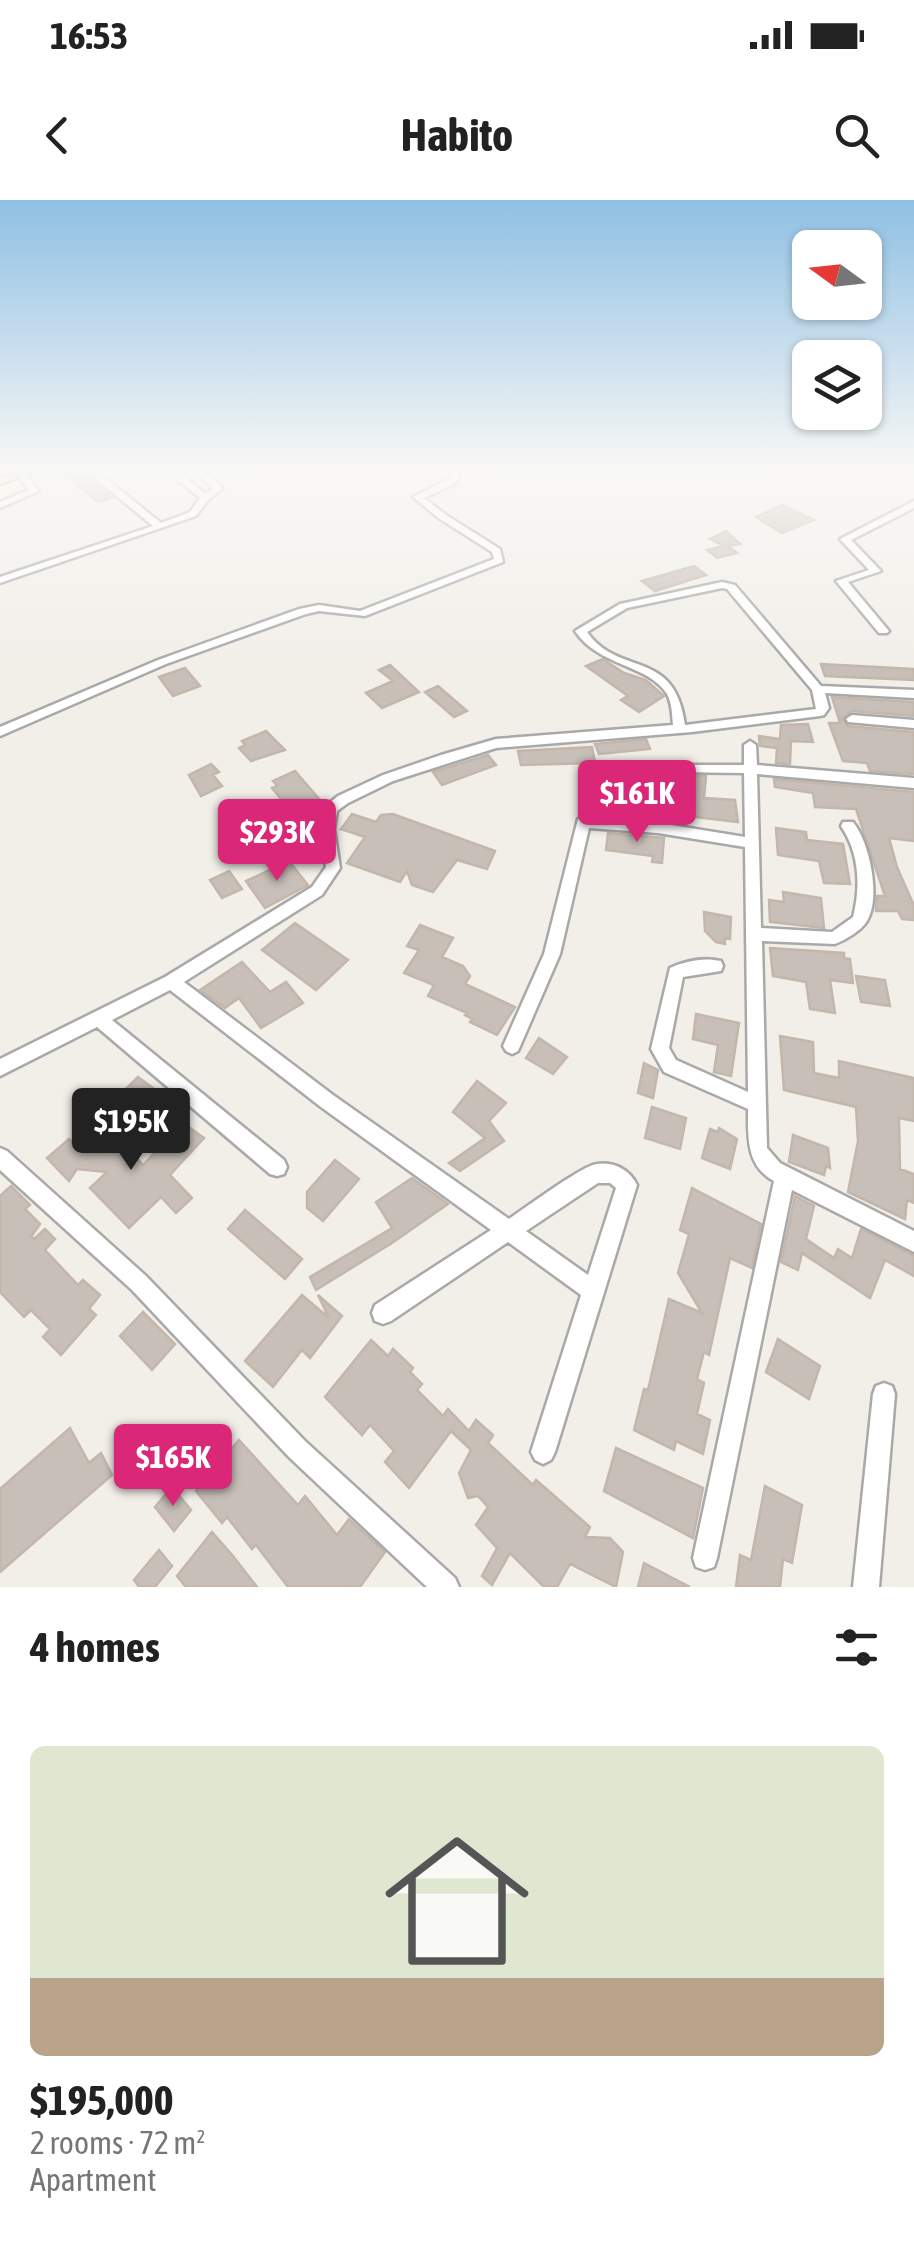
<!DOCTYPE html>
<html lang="en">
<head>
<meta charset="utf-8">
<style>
  body { margin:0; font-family:"Asap Condensed",sans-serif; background:#f6f6f6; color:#222; height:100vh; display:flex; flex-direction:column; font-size:38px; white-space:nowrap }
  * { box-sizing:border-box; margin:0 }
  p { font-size:32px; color:#767676 }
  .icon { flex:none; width:55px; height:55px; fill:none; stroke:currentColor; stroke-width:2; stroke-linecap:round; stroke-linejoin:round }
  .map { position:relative; height:1387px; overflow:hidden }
  .drawer { display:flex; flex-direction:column; background:#fff; flex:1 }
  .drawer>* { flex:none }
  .needle { width:65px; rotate:285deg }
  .fabs { position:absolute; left:792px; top:30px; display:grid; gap:20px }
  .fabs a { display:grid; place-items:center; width:90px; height:90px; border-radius:15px; background:#fff; box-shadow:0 2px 8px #0004; font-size:50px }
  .price { position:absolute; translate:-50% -85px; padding:0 22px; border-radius:10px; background:#db2777; color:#fff; font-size:32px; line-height:65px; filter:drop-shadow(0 2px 5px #0008) }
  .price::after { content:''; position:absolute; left:50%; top:60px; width:30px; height:22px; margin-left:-15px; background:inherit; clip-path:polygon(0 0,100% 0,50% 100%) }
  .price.active { background:#222; color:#fff }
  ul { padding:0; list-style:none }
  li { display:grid; align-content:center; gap:20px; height:530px; padding:0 30px }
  li span { display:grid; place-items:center; height:310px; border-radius:15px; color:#555 }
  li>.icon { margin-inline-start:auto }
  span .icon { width:180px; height:180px; fill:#fffc; stroke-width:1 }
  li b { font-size:42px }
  h2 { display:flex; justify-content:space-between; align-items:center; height:120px; padding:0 30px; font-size:42px }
  .status { display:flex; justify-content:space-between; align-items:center; height:70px; padding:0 50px; background:#fff; direction:ltr }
  .status svg { height:28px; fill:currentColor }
  header { display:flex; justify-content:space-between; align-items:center; height:130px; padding:0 30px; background:#fff; font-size:45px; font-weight:700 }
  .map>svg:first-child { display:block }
</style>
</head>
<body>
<div class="status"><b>16:53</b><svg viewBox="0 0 49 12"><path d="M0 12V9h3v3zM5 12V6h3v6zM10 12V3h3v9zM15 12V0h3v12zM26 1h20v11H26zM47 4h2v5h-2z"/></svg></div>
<header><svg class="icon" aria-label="back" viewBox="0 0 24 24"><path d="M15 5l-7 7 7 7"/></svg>Habito<svg class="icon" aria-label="search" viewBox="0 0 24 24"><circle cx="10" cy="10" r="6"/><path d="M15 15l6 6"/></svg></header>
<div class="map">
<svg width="914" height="1387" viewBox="0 0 914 1387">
  <rect width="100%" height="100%" fill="#f2efe9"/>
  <path fill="#c7bfb8" stroke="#c4b6ab" stroke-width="2.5" d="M 62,273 L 83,273 L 113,298 L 98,302 Z
    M 782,305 L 814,320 L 782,333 L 756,317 Z
    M 726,331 L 740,344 L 728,346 L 737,353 L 717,358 L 707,350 L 724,346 L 710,339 Z
    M 694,366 L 706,375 L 655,391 L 642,381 Z
    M 603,459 L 624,473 L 646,480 L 664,496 L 639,512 L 621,500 L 628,496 L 586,466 Z
    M 821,464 L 914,469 L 914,480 L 825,476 Z
    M 390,465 L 419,492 L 382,508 L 366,493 L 393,481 L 379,470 Z
    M 185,468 L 200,486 L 173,496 L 159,477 Z
    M 438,486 L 467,511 L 454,517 L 425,492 Z
    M 832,497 L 914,502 L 914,516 L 852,511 L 842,518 L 848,526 L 914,532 L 914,574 L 870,571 L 867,563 L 843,561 L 829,523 L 840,523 Z
    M 808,524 L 813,542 L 791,541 L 790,564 L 776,563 L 777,548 L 760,546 L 759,536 L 780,539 L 781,525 Z
    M 266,531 L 285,550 L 251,561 L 239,548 L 245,545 L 242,541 Z
    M 646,539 L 650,549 L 599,554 L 595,544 Z
    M 592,547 L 595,563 L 521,565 L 518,551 Z
    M 488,555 L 496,565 L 442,585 L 433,572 Z
    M 211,564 L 219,572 L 213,575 L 222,586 L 201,596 L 189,575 Z
    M 295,571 L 320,600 L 295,616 L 272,588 L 277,586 L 273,581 Z
    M 673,576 L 706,576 L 704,598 L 735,600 L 738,622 L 669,614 Z
    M 774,579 L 914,592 L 914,641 L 889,638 L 897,667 L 914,706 L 914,720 L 902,719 L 898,711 L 876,711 L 877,696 L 885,696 L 856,609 L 815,607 L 813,593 L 775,587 Z
    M 582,583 L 642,589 L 642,609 L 580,604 Z
    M 352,614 L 376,622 L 381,615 L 393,614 L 495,651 L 487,669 L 457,660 L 433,692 L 412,685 L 407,671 L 400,682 L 347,663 L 365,637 L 341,629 Z
    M 776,628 L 806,632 L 807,640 L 843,644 L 850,684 L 824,683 L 819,661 L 778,655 Z
    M 608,633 L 664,638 L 662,663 L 652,662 L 653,656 L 606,650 Z
    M 289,661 L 308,685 L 265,708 L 246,681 Z
    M 229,671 L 242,689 L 222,698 L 210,680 Z
    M 783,692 L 821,698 L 824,728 L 770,722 L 769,700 L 784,702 Z
    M 704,712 L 731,717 L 730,739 L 725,738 L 725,744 L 716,742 L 705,731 Z
    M 295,723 L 348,760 L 316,790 L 262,750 Z
    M 420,725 L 453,738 L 442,757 L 463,766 L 470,776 L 465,784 L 515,807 L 497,835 L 470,822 L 472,819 L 465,815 L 467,813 L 428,796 L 434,785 L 404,773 L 419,750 L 407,746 Z
    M 770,748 L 844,753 L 844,758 L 850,759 L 853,783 L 830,780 L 835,813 L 810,809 L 806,782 L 773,776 Z
    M 242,762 L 270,792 L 286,782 L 303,803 L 261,828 L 239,798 L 225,808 L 200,790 Z
    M 856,776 L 885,780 L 890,806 L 861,802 Z
    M 696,814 L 739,823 L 731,876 L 714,872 L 718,845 L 693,839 Z
    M 780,836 L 813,842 L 814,873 L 839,878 L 839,861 L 914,878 L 914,921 L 899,918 L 900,969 L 914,974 L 914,1003 L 907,1000 L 905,1019 L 848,992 L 858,941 L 856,907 L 784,890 Z
    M 539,838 L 567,857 L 553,874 L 526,858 Z
    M 644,863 L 658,870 L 653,898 L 638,893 Z
    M 138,877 L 161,894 L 119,937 L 96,919 Z
    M 477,881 L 506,903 L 489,921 L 504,941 L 460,971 L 449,963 L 485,938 L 453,912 Z
    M 652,907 L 686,918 L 680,949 L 645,938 Z
    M 183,923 L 204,938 L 170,975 L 192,998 L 176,1013 L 161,997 L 129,1028 L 90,988 L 107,972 L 77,969 L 69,981 L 47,958 L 69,939 L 73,943 L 82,935 L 101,954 L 117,939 L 143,965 Z
    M 719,928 L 737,939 L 730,969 L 702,958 L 710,929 L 718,932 Z
    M 793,935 L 828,948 L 830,968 L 826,966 L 824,975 L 789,962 Z
    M 335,960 L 359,979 L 323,1021 L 307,1008 L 307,992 Z
    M 412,978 L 448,1004 L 392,1043 L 316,1090 L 310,1077 L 392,1028 L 376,1002 Z
    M 11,986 L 30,1005 L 25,1009 L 40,1024 L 31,1037 L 34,1039 L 45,1029 L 55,1039 L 45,1050 L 78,1085 L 83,1080 L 100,1095 L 89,1109 L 96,1115 L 61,1155 L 43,1137 L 50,1129 L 31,1110 L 24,1117 L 0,1092 L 0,996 Z
    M 692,988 L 761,1024 L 752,1068 L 730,1058 L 709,1155 L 704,1152 L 697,1179 L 704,1183 L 697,1214 L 710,1220 L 703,1254 L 676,1241 L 674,1250 L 634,1230 L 644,1189 L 648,1190 L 669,1099 L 702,1113 L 678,1073 L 689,1034 L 680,1030 Z
    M 795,996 L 814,1006 L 806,1039 L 834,1058 L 838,1049 L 852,1058 L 861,1029 L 914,1056 L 914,1076 L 885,1060 L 870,1098 L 802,1053 L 798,1070 L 781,1062 Z
    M 245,1010 L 302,1059 L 285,1079 L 228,1029 Z
    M 302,1095 L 329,1118 L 318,1095 L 342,1116 L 310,1158 L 302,1150 L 273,1187 L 245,1161 Z
    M 143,1112 L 175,1144 L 152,1170 L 120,1136 Z
    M 778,1139 L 820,1166 L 809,1199 L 766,1172 Z
    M 371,1140 L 388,1156 L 393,1149 L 413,1168 L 410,1172 L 422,1184 L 417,1190 L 443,1216 L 448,1209 L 469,1231 L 476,1220 L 493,1235 L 488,1243 L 533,1285 L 536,1280 L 590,1327 L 585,1337 L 610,1338 L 623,1352 L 616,1387 L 570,1364 L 557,1387 L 544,1387 L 510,1353 L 492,1385 L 482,1376 L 497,1348 L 476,1325 L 488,1307 L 478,1296 L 468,1298 L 459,1273 L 471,1250 L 451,1231 L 409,1288 L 385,1262 L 394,1251 L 370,1225 L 362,1235 L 325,1197 Z
    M 70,1228 L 89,1263 L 101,1253 L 112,1275 L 0,1372 L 0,1289 Z
    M 239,1240 L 298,1305 L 305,1296 L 337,1335 L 349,1319 L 385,1352 L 360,1387 L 288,1387 L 256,1345 L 252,1349 L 227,1317 L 222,1323 L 196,1291 Z
    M 616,1248 L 703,1288 L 693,1338 L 604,1291 Z
    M 765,1286 L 802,1305 L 792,1363 L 783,1359 L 780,1387 L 736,1387 L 740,1355 L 751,1360 Z
    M 172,1287 L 191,1310 L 174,1331 L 155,1307 Z
    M 212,1332 L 233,1356 L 257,1387 L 186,1387 L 177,1376 Z
    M 159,1350 L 172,1366 L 155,1387 L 139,1387 L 134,1380 Z
    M 644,1363 L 690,1387 L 638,1387 Z"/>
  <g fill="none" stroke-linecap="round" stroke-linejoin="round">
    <defs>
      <path id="minor" d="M 18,273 L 24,273 L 39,291 L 0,308 L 0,302 L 29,290 L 17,275 Z
        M 89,273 L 99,273 L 161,323 L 190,312 L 200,298 L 178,280 L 176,273 L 184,273 L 185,277 L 205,294 L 213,288 L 196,273 L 206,273 L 223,288 L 208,300 L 196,316 L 0,383 L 0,377 L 153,326 Z
        M 452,273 L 461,273 L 454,284 L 424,298 L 446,315 L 500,349 L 503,362 L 365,416 L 319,411 L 306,414 L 166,464 L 0,536 L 0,527 L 158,460 L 299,409 L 319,405 L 360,411 L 494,359 L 492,352 L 440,319 L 413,297 L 448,280 Z
        M 914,301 L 914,308 L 851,340 L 881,371 L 848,382 L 889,431 L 887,433 L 879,433 L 836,381 L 869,370 L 840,339 Z
        M 722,382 L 735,385 L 821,486 L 914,490 L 914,498 L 825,493 L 829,508 L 824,515 L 820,516 L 692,532 L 496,548 L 393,581 L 348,603 L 337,611 L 334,629 L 340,668 L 322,695 L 184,782 L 333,895 L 509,1019 C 524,1009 583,965 597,964 C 614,961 630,970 637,985 L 555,1252 L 551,1260 L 543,1264 L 535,1260 L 531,1252 L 581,1095 L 508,1042 L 391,1121 L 383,1124 L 375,1121 L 372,1113 L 375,1105 L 491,1030 L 321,907 L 170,790 L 112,820 L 284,960 L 287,967 L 284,974 L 277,976 L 270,974 L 97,827 L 0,876 L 0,859 L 165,777 L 312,687 L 326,667 L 320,629 L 322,614 L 327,605 L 338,596 L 383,575 L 441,555 L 496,539 L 673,525 C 672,515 672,503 667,494 C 648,464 599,467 575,431 L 620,404 ZM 722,388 L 727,389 L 812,490 L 816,509 L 685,525 C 675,447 619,478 587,432 L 627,408 ZM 598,983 L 610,983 L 616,988 L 588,1075 L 526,1031 Z
        M 852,515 L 914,520 L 914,528 L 848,522 L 846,519 Z
        M 750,541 L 756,545 L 757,565 L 914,578 L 914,588 L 757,574 L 761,728 L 832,732 L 853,717 C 861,686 859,652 841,626 L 843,622 L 853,622 C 870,643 881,697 867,721 C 861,731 845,740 835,744 L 762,741 L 767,948 L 780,963 L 914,1031 L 914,1052 L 792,990 L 717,1358 L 714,1367 L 705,1370 L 696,1367 L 693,1358 L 774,981 C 746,966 748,937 748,909 L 664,872 L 651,849 L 670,768 C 685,761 704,757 721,761 L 723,766 L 721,771 L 683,777 L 669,848 L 676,860 L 748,892 L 745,647 L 658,633 L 589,628 L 560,754 L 518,851 L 512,854 L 506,851 L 503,846 L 544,754 L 578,619 L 651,623 L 654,574 L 663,565 L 744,565 L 744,545 ZM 671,572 L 744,573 L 745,637 L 665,624 L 668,576 Z
        M 0,948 L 7,951 L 146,1076 L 305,1241 L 455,1378 L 459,1387 L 427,1387 L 289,1257 L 132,1090 L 0,970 Z
        M 884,1183 L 892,1186 L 895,1194 L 879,1387 L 853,1387 L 873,1194 L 876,1186 Z"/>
      <path id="major" d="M 15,273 L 32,273 L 0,284 L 0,278 Z"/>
    </defs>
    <use href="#minor" stroke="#a9a9a9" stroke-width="5"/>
    <use href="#major" stroke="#a06b00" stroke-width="4"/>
    <use href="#minor" fill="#fff" fill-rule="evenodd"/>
    <use href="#major" fill="#fcd6a4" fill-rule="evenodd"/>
  </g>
  <linearGradient id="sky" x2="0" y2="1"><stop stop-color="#8fc0e4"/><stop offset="0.58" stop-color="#f9f8f5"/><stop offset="1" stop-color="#f9f8f5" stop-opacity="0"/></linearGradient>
  <rect width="914" height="467" fill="url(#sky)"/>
</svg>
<div class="fabs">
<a><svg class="needle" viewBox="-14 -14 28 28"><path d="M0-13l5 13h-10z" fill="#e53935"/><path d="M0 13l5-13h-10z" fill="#767676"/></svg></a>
<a><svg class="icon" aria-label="layers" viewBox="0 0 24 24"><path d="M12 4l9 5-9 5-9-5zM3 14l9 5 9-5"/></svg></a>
</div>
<b class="price" style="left:637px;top:645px">$161K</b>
<b class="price" style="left:277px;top:684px">$293K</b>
<b class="price active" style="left:131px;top:973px">$195K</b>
<b class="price" style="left:173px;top:1309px">$165K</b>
</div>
<section class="drawer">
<h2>4 homes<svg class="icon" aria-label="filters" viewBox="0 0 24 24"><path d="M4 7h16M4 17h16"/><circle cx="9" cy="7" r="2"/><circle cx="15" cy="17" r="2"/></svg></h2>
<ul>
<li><span style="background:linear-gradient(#dfe7d0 75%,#b9a48a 0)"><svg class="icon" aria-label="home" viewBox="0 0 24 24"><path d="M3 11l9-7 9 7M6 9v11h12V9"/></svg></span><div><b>$195,000</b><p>2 rooms · 72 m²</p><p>Apartment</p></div></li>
</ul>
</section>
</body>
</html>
